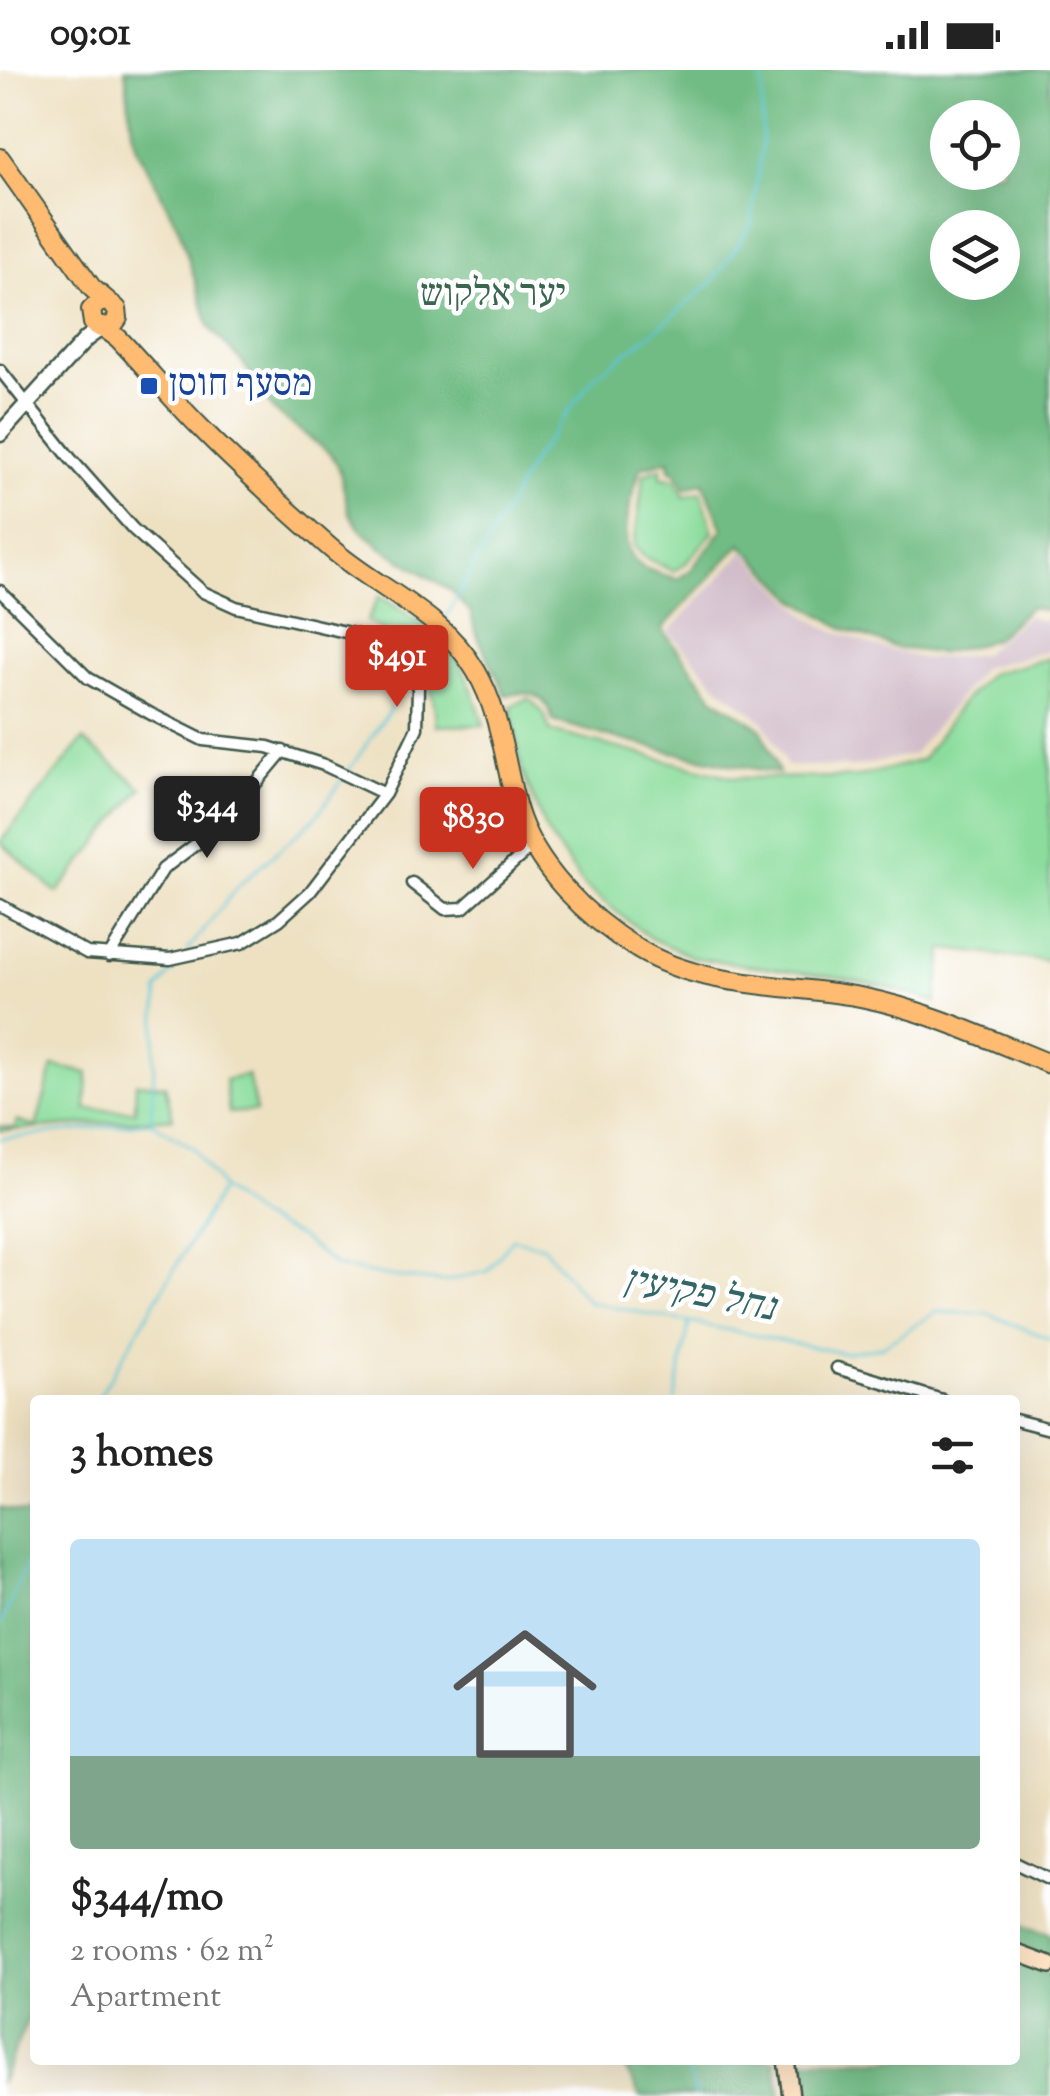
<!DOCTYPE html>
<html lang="en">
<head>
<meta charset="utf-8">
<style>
  body { margin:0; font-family:"Sorts Mill Goudy","Frank Ruhl Libre",serif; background:#f2f2f2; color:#222; height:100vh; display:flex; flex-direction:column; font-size:38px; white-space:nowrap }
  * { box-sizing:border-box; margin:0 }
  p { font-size:32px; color:#767676 }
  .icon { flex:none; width:55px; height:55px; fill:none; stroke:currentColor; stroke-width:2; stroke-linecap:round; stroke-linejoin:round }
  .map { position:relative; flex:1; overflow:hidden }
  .sheet { position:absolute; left:30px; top:1325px; width:990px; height:670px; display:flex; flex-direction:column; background:#fff; border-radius:10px; box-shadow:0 10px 40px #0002 }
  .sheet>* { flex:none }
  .buttons { position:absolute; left:930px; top:30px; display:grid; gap:20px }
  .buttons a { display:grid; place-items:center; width:90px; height:90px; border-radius:50%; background:#fff; box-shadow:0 10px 40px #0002; font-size:50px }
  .price { position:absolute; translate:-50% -85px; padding:0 22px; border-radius:10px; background:#c8321e; color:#fff; font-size:32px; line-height:65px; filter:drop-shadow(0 2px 5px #0008) }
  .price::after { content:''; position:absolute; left:50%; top:60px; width:30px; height:22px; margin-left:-15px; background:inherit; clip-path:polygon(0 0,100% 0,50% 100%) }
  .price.selected { background:#222; color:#fff }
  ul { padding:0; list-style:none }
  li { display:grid; align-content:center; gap:20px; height:530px; padding:0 40px }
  li span { display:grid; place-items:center; height:310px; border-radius:10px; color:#555 }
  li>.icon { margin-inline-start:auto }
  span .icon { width:180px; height:180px; fill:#fffc; stroke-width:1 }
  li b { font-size:42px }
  h2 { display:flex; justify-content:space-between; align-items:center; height:120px; padding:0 40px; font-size:42px }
  .status { display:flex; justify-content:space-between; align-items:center; height:70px; padding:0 50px; background:#fff; direction:ltr }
  .status svg { height:28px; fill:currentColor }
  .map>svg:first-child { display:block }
</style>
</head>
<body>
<div class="status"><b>09:01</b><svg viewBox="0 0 49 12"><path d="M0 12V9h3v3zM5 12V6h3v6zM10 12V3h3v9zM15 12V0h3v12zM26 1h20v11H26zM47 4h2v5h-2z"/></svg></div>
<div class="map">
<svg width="1050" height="2026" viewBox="0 0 1050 2026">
  <rect width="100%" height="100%" fill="#fff"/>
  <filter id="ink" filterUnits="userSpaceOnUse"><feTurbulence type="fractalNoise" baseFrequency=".01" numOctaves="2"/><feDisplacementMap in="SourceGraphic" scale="20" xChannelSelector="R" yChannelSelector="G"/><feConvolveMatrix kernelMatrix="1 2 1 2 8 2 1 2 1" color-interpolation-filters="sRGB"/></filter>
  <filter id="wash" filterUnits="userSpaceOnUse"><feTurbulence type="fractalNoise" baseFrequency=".0048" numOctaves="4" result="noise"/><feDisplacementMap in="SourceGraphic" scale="40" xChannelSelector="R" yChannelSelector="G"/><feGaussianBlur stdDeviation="2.25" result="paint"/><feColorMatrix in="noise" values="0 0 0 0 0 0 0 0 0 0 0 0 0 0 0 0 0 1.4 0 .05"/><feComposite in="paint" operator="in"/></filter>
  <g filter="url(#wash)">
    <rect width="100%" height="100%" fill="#eee1c2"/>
    <path fill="#d1bdca" d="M 744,481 L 805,544 L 824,557 L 871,575 L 925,589 L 983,584 L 1027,546 L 1041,551 L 1050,547 L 1050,581 L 983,597 L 914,684 L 855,697 L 787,696 L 764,652 L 718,616 L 669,562 Z"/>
    <path fill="#8cdd9d" stroke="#568d68" stroke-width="2.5" d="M 661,398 L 661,408 L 675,409 L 684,427 L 701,422 L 713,462 L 684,495 L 673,501 L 644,487 L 634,476 L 644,404 Z
      M 379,526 C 448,569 459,576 484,655 L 436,656 C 434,597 415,580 367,551 Z
      M 1050,588 L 1050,891 L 943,879 L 936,932 L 887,917 L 842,908 L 695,888 L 650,868 L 584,816 L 546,761 L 522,701 L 511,636 L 529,628 L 544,644 L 550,661 L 736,708 L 858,707 L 922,690 L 960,635 L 989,604 Z
      M 83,670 L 142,718 L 57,823 L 0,772 Z
      M 53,996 L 88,1003 L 86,1039 L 135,1041 L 136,1013 L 165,1015 L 173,1048 L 0,1061 L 0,1056 L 14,1059 L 17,1051 L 36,1057 Z
      M 248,1005 L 256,1041 L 229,1043 L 225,1010 Z"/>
    <path fill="#71bc84" stroke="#487c5c" stroke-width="2.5" fill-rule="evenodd" d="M 125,0 L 1050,0 L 1050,542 L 1030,537 L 995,569 L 975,575 L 940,583 L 897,578 L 845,559 L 798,531 L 741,474 L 662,559 L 714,628 L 761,658 L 779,703 C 702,690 628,673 553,651 C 546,624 531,620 506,625 L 475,561 L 471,543 L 450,520 L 382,478 L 359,458 L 349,442 L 339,398 L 331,384 L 273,340 L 244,294 L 210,258 L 179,159 L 137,78 L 132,60 ZM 948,48 L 1002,48 L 1002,102 L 948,102 ZM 948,158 L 1002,158 L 1002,212 L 948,212 ZM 669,390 L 670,399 L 675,401 L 685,419 L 703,412 L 723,459 L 690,501 L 677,509 C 665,505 650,502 640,495 C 612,475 634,425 640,398 Z
      M 0,1438 L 24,1444 L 35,1442 L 35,1868 L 30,1898 L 30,1944 L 0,2014 Z
      M 1015,1854 L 1050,1864 L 1050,1891 L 1015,1876 Z
      M 1015,1892 L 1050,1905 L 1050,2026 L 806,2026 L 801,1990 L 1015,1990 Z
      M 621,1990 L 775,1990 L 781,2026 L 640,2026 Z"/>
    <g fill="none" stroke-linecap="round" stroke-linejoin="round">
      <path stroke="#5dc7d7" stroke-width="2.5" d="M 444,551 L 533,390 L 594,307 L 660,257 L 714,210 L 751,155 L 762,73 L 762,0
        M 414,603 L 435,567
        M 347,703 L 410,610
        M 188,880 L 238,816 L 315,748 L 343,709
        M 151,1052 L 158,920 L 180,891
        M 0,1069 L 151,1052 L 193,1078 L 222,1119 L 259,1148 L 300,1167 L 336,1196 L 385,1206 L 444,1212 L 488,1201 L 512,1169 L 543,1176 L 588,1232 L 843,1283 L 881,1277 L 936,1242 L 988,1244 L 1050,1269
        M 97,1330 L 221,1120
        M 675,1330 L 689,1253
        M 0,1556 L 35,1475
        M 686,1990 L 696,2026"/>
    </g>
  </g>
  <g filter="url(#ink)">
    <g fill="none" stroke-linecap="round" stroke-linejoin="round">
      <defs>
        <path id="minor" d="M 0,300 L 70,388 L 133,459 L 203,522 L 236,537 L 354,564 L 398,586 L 418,617 L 417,658 L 385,724 L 310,822 L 279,850 L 242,873 L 170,889 L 87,883 L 0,835
          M 0,521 L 88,608 L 151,644 L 203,670 L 268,677 L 324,695 L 385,724
          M 412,813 L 445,839 L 463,838 L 533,775
          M 109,886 L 163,799 L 220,756 L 283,681
          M 837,1298 L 942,1330
          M 1015,1350 L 1050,1359
          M 1015,1793 L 1050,1810"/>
        <path id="tertiary" d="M 0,364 L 86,269 L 101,258"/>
        <path id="secondary" d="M 1015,1882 L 1050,1895
          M 786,1990 L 791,2026"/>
        <path id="primary" d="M 0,88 L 92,218 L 117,239 L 118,248 L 113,255 L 101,258 L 93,253 L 91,240 L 98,233 L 106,231
          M 104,258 L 118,268 C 146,297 171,328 200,357 C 240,398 284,437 327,475 C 377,520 441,541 476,601 C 501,644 504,691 517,738 C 534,796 587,848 638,879 C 705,920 790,913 865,928 C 929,941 990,970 1050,994"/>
      </defs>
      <use href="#minor" stroke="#3e5649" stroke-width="15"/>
      <use href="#tertiary" stroke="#3e5649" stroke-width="19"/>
      <use href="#secondary" stroke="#3e5649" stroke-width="20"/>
      <use href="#primary" stroke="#3e5649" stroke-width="22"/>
      <use href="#minor" stroke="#fff" stroke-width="10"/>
      <use href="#tertiary" stroke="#fff" stroke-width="14"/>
      <use href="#secondary" stroke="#ffe4c6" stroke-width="15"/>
      <use href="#primary" stroke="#ffbb71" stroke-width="18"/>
    </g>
  </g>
  <rect fill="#1a4fb4" stroke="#fff" stroke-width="4" x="139" y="306" width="20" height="20" rx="5"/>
  <g text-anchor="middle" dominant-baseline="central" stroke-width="9" stroke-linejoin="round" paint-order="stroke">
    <g font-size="38" fill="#3a654e" stroke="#fff">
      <text x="493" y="226">יער אלקוש</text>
    </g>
    <g font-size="38" fill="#164399" stroke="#fff" text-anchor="start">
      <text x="169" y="316">מסעף חוסן</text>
    </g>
    <g font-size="40" font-style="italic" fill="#326665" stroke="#fff">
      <text transform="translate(699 1226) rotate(11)">נחל פקיעין</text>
    </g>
  </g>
</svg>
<div class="buttons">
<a><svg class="icon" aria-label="locate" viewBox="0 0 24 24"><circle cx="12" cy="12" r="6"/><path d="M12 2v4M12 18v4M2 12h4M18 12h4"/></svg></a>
<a><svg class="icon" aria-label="layers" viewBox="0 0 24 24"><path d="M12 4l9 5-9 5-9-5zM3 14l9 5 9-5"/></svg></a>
</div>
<b class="price" style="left:397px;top:640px">$491</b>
<b class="price selected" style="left:207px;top:791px">$344</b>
<b class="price" style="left:473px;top:802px">$830</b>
<section class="sheet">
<h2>3 homes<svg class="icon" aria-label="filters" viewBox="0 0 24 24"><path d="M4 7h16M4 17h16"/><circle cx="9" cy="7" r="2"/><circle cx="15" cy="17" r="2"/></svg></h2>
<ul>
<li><span style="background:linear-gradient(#bfe0f5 70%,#7fa58c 0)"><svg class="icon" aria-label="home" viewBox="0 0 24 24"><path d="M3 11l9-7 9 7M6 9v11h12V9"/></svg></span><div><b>$344/mo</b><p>2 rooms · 62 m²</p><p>Apartment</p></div></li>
</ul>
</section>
</div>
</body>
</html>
